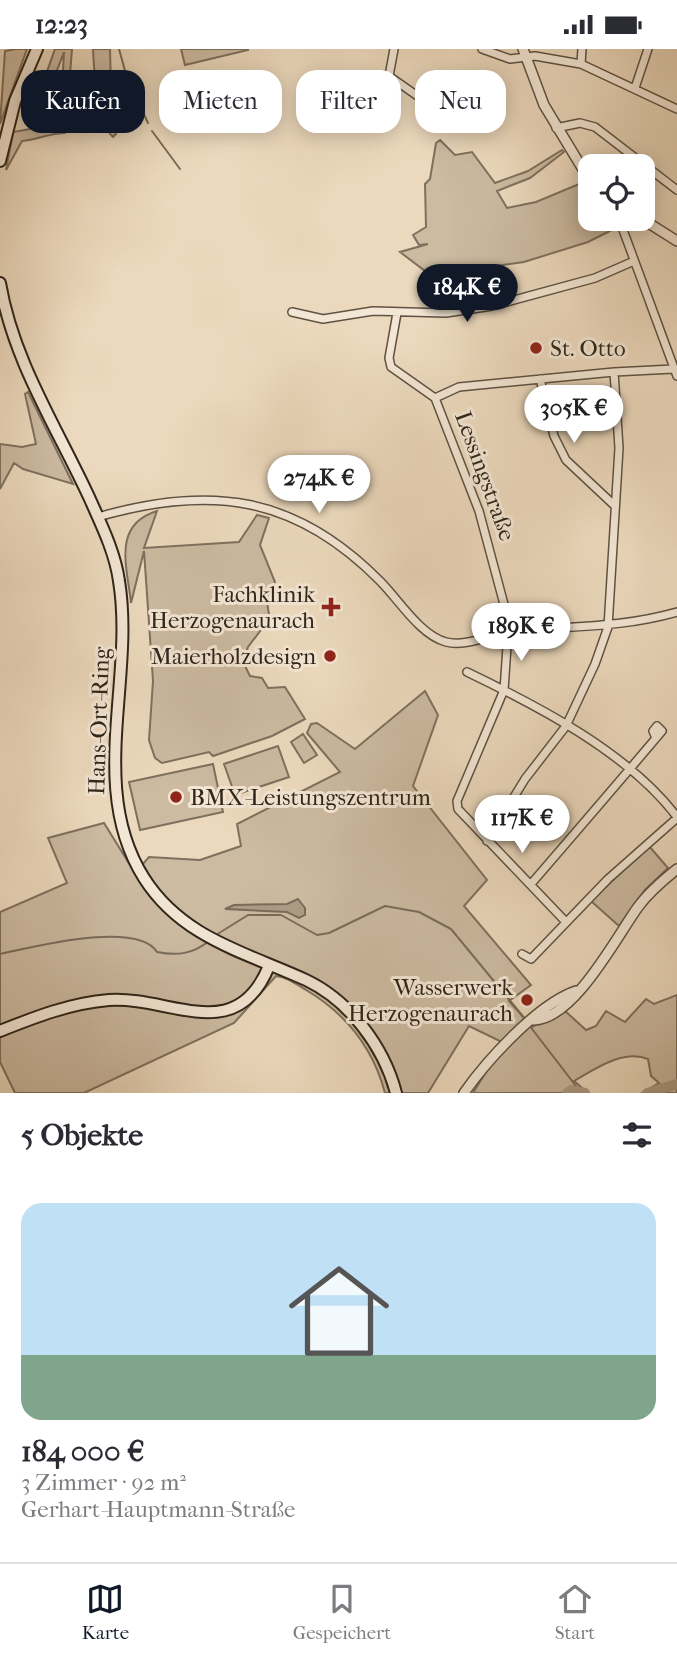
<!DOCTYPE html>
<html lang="de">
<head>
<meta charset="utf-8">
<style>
  body { margin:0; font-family:"IM FELL French Canon",serif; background:#f7f7f7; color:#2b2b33; height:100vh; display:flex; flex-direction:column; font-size:26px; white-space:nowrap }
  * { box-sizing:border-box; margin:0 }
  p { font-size:23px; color:#7c7c81 }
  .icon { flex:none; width:38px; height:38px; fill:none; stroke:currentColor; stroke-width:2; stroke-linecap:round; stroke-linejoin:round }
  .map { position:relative; height:1044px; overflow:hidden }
  .details { display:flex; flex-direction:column; background:#fff; flex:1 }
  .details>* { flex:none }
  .guide { position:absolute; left:21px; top:21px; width:635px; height:63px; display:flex; gap:14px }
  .controls { position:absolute; left:578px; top:105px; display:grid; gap:14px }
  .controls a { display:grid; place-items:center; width:77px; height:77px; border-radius:14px; background:#fff; box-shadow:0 4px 18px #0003; font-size:35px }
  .price { position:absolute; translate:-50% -60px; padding:0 16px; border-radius:24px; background:#fff; color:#222; font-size:23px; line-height:46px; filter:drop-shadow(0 2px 4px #0008) }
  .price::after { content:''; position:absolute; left:50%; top:42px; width:21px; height:16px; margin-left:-10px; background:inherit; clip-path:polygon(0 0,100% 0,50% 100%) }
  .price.selected { background:#111827; color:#fff }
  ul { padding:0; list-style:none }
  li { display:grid; align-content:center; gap:14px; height:371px; padding:0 21px }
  li span { display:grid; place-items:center; height:217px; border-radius:21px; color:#555 }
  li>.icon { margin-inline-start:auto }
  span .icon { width:126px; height:126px; fill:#fffc; stroke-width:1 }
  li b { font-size:30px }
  h2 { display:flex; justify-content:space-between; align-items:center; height:84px; padding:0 21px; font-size:30px }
  .tag { padding:0 24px; border-radius:21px; background:#fff; box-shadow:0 4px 18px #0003; font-size:24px; line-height:63px }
  .tag.selected { background:#111827; color:#fff }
  .status { display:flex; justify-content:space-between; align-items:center; height:49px; padding:0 35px; background:#fff; direction:ltr }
  .status svg { height:19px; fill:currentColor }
  .tabs { display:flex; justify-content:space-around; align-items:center; height:98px; border-top:2px solid #e1e1e2; background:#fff; font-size:19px; color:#7c7c81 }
  .tabs a { display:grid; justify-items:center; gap:4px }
  .tabs .selected { color:#111827 }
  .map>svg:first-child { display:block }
</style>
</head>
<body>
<div class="status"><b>12:23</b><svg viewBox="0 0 49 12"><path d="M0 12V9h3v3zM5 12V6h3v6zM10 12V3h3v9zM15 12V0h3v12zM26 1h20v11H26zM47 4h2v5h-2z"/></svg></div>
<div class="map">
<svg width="677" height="1044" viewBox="0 0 677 1044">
  <rect width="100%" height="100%" fill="#ecd9bd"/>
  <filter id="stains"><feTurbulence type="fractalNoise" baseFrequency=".00286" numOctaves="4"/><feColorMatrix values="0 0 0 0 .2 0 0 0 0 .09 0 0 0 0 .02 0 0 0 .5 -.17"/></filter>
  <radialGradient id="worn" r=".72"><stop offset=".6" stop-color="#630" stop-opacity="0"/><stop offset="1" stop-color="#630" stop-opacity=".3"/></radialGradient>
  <path fill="#ccbaa1" stroke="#7e705e" stroke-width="2" d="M 16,0 L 27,0 L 0,75 L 5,2 Z
    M 55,0 L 72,0 L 67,63 L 61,60 L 64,3 L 36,76 L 28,76 Z
    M 93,0 L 110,0 L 112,79 L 116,85 L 113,88 C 97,74 94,22 93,0 Z
    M 181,0 L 248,0 L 248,1 L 185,16 Z
    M 41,78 L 61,81 L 64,84 C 46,85 37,91 22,92 L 6,121 L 13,83 Z
    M 440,91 L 455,106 L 472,103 L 495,134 L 528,122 L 562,101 L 564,103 L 530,129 L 497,142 L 507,159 L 536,153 L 584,133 L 590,141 L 590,170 L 614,170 L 616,179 L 588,193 L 524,213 L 458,222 L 425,222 L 400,203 L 428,195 L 419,196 L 413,186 L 426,178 L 425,135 L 430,130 L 436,94 Z
    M 28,343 L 73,435 L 23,420 L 14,414 L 0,440 L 0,395 L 22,398 L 36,395 L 25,345 Z
    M 157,462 L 144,499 L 239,493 L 257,466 L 269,469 L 260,496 L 275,533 C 266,545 266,554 270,569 L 248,598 L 243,613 L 250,627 L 262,629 L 268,639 L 285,638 L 305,670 L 272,687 L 213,707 L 209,703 L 162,714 L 155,709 L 149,691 L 153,632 L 144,502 L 131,554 C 127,517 112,476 157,462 Z
    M 425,642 L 438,666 L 413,737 L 487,831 L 464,857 L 531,936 L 509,952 L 532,978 L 564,961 L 586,981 L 596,977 L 606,962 L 625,973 L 646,950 L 654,955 L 677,946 L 677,1044 L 642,1044 L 659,1034 L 651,1027 L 648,1010 C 623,1000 595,1020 574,1032 L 588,1044 L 473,1044 L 504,994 L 469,977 L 428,1044 L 385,1044 C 373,999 345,964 306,941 C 296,935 287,928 276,927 L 234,974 L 84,1044 L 15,1044 L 0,1013 L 0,863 L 67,834 L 48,789 L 104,774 L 135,824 L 149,808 L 200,811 L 241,797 L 237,775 L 340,723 L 307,684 L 311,675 L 317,674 L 355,700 Z
    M 303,685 L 317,706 L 304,714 L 291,693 Z
    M 278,697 L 289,728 L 235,746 L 224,715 Z
    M 213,715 L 223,763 L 140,781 L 129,733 Z
    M 649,797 L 668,819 L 645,841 L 619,877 L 591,852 Z"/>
  <path fill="#ac9c86" stroke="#7a6c5b" stroke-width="2" d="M 298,850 L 305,859 L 305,866 L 299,869 L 287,863 L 225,860 L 234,856 L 287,855 Z"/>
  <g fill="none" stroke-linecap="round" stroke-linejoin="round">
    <path stroke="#7a6c5b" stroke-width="2" d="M 119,0 L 127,29 L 148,74
      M 152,82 L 180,120
      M 216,886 L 248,866 L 281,866 L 317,886 L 329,884 L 385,857 L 419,863 L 451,880 L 526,971
      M 0,905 C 33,898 137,871 157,903 C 177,907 193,905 209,892
      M 529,976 L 579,1041"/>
    <path stroke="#ac9c86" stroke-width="10" d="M 567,1044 L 571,1041 L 585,1044
      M 647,1044 L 677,1035"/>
    <defs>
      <path id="minor" d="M 394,0 L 389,27 L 426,53 L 445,54
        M 482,0 L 510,10 L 535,7 L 581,15 L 677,60
        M 581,15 L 582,0
        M 635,39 L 648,0
        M 556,79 L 580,74 L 595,78 L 677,141
        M 619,170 L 677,327
        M 292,263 L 323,270 L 373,262 L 446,264 L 492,257 L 595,229 L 634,212
        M 397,264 L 389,309 L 391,318 L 435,349 L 479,462 L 505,559 L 508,583 L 504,641 L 457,752 L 458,760 L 565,872
        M 540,330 L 554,387 L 566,411 L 615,457
        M 435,349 L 459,338 L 614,323 L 673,320
        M 98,468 C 211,435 296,447 380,532 C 399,551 420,586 446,593 C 465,598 490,586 509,583 C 569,576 616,580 677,563
        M 467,623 C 538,657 629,704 677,768
        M 487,792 L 525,730 L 566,677 L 595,615 L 608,578 L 619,399 L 614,323
        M 531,835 C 575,784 619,733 662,682 L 657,677 L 653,682 L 656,689
        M 522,905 L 531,910 L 608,830 L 677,769"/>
      <path id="tertiary" d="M 523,0 L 544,56 L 590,132
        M 642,170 L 677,192
        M 534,971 C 574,970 617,887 638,858 C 649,843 662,832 677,820
        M 464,1044 C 487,1011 538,955 576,942"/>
      <path id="secondary" d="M 0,112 L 15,52 L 37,0
        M 0,234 C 13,311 56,377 89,448 C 101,475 115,503 119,532 C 135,630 87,739 144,829 C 182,889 245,903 306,931 C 350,952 384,998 396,1044
        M 0,982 C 35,968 71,954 109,951 C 171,947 236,998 269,917"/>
    </defs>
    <use href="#minor" stroke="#5e5243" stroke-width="10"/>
    <use href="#tertiary" stroke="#5e5243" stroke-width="12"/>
    <use href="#secondary" stroke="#2f251a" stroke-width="14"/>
    <use href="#minor" stroke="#f3e6d4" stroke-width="7"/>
    <use href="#tertiary" stroke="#f3e6d4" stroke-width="9"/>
    <use href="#secondary" stroke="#f3e6d4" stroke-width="10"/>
  </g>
  <g fill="#8f2418" stroke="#f3e6d4" stroke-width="2.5">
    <circle cx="536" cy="299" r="7"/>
    <path d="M327.5 547.5h7v7h7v7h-7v7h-7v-7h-7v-7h7z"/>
    <circle cx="330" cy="607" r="7"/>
    <circle cx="176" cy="748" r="7"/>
    <circle cx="527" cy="951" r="7"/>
  </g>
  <g text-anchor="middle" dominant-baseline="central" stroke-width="6" stroke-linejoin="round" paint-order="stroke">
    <g font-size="23" fill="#2f251a" stroke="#f3e6d4" text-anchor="end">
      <text x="550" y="299" text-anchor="start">St. Otto</text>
      <text x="315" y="545">Fachklinik<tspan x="315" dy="26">Herzogenaurach</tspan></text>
      <text x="316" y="607">Maierholzdesign</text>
      <text x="190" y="748" text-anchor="start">BMX-Leistungszentrum</text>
      <text x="513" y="938">Wasserwerk<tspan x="513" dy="26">Herzogenaurach</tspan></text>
    </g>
    <g font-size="23" fill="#2f251a" stroke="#f3e6d4">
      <text transform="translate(485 427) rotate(70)">Lessingstraße</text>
      <text transform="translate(99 672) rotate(-88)">Hans-Ort-Ring</text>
    </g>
  </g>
  <rect width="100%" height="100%" filter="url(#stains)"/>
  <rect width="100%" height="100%" fill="url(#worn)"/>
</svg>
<div class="controls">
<a><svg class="icon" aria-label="locate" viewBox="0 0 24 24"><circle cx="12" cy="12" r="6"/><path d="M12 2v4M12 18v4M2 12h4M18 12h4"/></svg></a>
</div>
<b class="price selected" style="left:467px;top:275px">184K €</b>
<b class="price" style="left:574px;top:396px">305K €</b>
<b class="price" style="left:319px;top:466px">274K €</b>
<b class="price" style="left:521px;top:614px">189K €</b>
<b class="price" style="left:522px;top:806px">117K €</b>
<div class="guide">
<a class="tag selected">Kaufen</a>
<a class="tag">Mieten</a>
<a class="tag">Filter</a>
<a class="tag">Neu</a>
</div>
</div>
<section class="details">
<h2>5 Objekte<svg class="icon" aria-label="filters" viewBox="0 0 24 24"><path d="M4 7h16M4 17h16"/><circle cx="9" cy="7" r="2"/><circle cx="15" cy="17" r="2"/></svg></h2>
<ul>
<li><span style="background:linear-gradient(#bfe0f5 70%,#7fa58c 0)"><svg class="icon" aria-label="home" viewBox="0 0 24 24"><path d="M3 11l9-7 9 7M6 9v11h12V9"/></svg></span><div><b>184 000 €</b><p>3 Zimmer · 92 m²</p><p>Gerhart-Hauptmann-Straße</p></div></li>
</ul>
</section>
<nav class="tabs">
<a class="selected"><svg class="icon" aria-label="map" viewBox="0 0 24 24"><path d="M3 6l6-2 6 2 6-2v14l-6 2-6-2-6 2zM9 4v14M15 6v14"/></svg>Karte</a>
<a><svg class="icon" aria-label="saved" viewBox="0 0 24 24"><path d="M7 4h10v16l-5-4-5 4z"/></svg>Gespeichert</a>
<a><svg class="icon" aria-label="home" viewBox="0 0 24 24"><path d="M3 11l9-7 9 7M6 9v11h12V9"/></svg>Start</a>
</nav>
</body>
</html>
